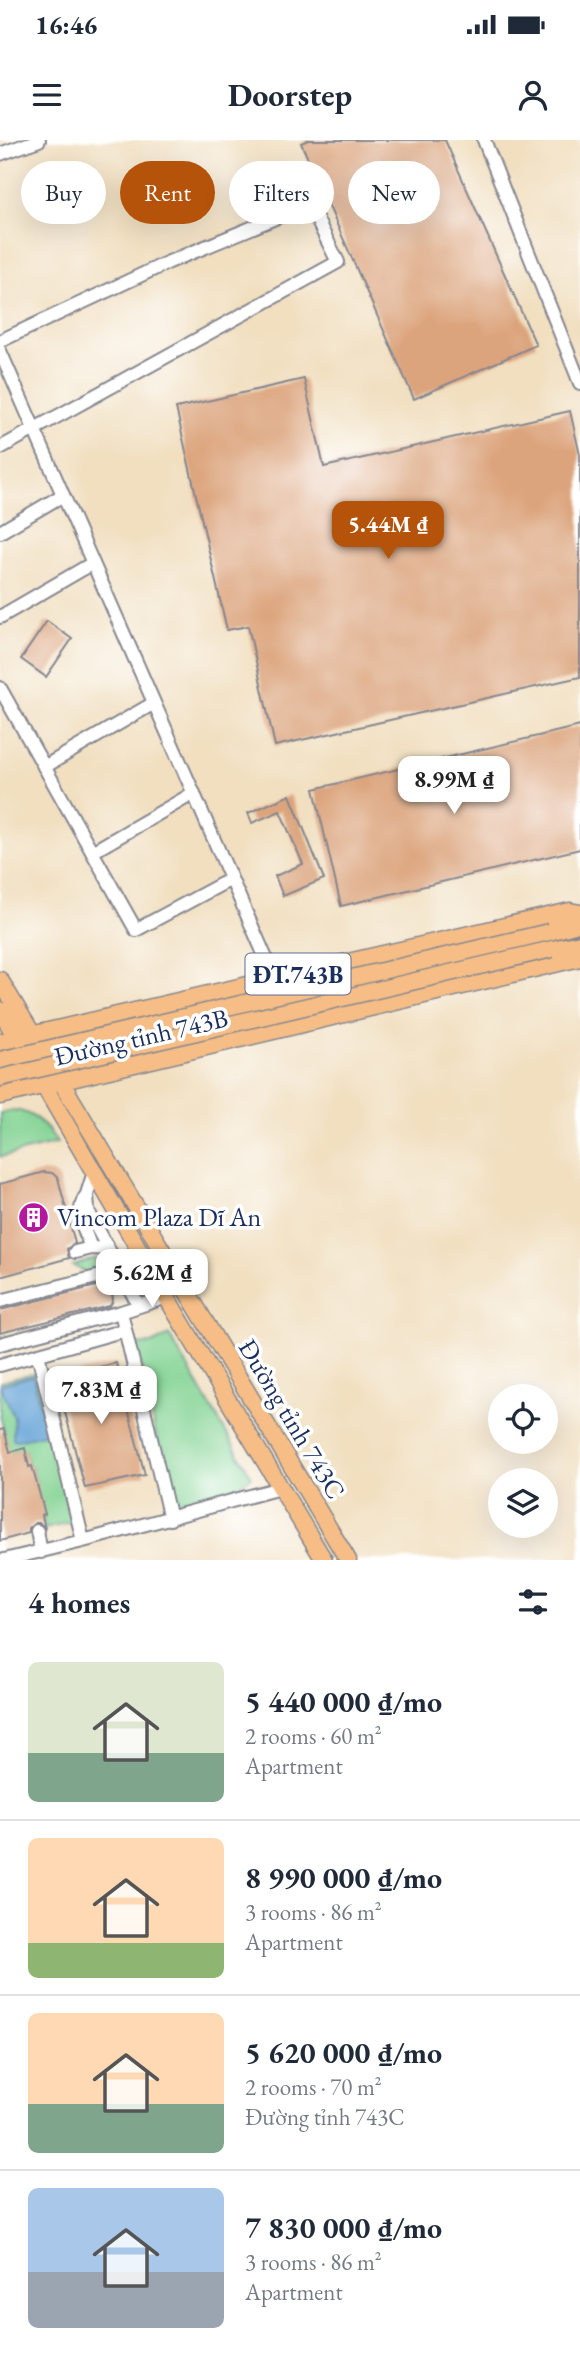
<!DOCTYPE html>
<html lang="en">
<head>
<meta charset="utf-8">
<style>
  body { margin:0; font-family:"EB Garamond",serif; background:#f6f6f7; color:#1f2937; height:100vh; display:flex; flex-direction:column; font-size:26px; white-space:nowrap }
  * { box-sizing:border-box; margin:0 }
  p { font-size:23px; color:#747a83 }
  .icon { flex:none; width:38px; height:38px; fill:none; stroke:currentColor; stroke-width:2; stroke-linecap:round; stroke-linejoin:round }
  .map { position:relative; height:1420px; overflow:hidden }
  .drawer { display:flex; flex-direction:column; background:#fff; flex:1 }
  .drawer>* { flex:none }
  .guide { position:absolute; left:21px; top:21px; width:539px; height:63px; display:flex; gap:14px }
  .buttons { position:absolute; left:488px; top:1244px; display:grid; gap:14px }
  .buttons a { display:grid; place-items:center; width:70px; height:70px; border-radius:50%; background:#fff; box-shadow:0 7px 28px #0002; font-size:35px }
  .price { position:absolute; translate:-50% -60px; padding:0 16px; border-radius:14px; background:#fff; color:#222; font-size:23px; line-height:46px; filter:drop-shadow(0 2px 4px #0008) }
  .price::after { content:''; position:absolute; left:50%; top:42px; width:21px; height:16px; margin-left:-10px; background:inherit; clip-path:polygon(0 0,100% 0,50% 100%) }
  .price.selected { background:#b45309; color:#fff }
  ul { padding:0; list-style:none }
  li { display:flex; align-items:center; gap:21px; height:175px; padding:0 28px }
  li+li { border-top:2px solid #e0e1e3 }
  li span { display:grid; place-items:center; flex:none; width:196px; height:140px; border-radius:10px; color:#555 }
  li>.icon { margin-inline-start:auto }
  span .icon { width:84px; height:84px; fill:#fffc; stroke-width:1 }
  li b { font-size:30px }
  h2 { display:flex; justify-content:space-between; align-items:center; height:84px; padding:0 28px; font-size:30px }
  .pill { padding:0 24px; border-radius:32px; background:#fff; box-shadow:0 7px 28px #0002; font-size:24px; line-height:63px }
  .pill.selected { background:#b45309; color:#fff }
  .status { display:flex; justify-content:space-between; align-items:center; height:49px; padding:0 35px; background:#fff; direction:ltr }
  .status svg { height:19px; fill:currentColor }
  header { display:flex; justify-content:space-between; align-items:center; height:91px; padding:0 28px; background:#fff; font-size:32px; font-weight:700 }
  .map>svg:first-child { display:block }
</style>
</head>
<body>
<div class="status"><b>16:46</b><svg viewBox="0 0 49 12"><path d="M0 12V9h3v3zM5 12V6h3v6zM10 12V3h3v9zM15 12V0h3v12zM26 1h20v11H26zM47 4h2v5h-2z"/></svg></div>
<header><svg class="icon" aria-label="menu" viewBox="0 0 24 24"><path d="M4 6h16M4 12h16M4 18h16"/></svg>Doorstep<svg class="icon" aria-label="person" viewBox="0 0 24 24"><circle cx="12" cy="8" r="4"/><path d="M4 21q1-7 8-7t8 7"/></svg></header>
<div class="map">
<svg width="580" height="1420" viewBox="0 0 580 1420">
  <rect width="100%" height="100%" fill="#fff"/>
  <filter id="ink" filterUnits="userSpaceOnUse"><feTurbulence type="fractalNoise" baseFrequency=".0143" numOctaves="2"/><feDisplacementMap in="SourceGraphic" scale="14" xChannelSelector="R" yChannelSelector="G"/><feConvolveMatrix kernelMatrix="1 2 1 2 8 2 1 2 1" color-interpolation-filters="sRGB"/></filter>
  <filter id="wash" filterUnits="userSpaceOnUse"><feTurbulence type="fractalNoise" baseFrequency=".00686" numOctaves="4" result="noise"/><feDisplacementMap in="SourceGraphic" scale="28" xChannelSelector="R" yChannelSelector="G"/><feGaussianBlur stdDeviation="1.57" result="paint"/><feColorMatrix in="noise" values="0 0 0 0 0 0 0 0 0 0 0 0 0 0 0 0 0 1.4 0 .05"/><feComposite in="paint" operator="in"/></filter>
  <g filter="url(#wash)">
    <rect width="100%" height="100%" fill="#f1dfc0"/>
    <path fill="#83d393" stroke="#4f8178" stroke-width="2" d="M 13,970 C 35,972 46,986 57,1003 L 0,1017 L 0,973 Z
      M 96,1118 L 99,1130 L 88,1133 L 73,1126 Z
      M 169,1195 L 252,1337 C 222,1357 206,1360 171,1365 L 136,1205 L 152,1204 Z
      M 35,1233 L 72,1382 L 45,1389 L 42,1375 L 44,1374 L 32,1327 L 29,1327 L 25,1309 L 9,1312 L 0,1275 L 0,1242 Z"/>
    <path fill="#64a3d6" stroke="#40699a" stroke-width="2" d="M 33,1236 L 47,1293 L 17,1300 L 13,1299 L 14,1277 L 0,1245 Z"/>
    <g id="blocks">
      <path fill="#dca47d" d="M 308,0 L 445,0 L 536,205 L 414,259 L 301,3 Z
        M 304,239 L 324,327 L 570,271 L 580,315 L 580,537 L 275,606 L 248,486 L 227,490 L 176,268 Z
        M 47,481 L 72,499 L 46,537 L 21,519 Z
        M 580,586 L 580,709 L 341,766 L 314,649 Z
        M 290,655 L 324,739 L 283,756 L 275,736 L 303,724 L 280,671 L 252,683 L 248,673 Z
        M 44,1032 L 52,1033 L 58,1038 L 60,1046 L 75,1103 L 67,1109 L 69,1118 L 0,1137 L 0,1044 Z
        M 104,1144 L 111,1147 L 113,1160 L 110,1166 L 0,1193 L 0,1170 Z
        M 116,1223 L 145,1335 L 85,1348 L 56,1238 Z
        M 4,1289 L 10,1312 L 25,1308 L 29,1327 L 32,1326 L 45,1374 L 42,1375 L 45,1389 L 40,1383 L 35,1383 L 29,1388 L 29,1393 L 0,1401 L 0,1290 Z"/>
    </g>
  </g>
  <g filter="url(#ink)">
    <use href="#blocks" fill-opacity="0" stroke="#86878f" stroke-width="2"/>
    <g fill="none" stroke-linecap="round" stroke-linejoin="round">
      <defs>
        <path id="minor" d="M 484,0 L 580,243
          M 0,14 L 39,0
          M 0,201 L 169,122 L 309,64 L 338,122 L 0,308
          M 0,211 L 275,839
          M 0,392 L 63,355
          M 0,477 L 93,423
          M 0,548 L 136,790 L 231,739
          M 44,627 L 154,563
          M 92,712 L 194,653
          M 94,1032 L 87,1054 L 88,1071 L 139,1166
          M 85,1057 C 75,1074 85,1091 91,1108 L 108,1109
          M 75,1112 L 91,1108
          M 0,1161 L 121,1131
          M 121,1172 L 170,1379
          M 0,1204 L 121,1172 L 167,1157
          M 38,1214 L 83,1401 L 280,1348
          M 0,1225 L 125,1190
          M 37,1391 L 41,1412
          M 4,1420 L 83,1401"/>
        <path id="major" d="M 549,792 L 574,785 L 580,781
          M 552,809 L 580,803
          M 0,840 L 348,1420
          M 0,870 L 177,1175 L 324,1420
          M 0,902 L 570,771 L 580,773
          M 0,956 L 580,818"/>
      </defs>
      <use href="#minor" stroke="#86878f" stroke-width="16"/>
      <use href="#major" stroke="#86878f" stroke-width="19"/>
      <use href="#minor" stroke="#fff" stroke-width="12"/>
      <use href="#major" stroke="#f6be86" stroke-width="16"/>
      <defs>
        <path id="major-bridge" d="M 0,920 L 549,792
          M 0,938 L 552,809"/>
      </defs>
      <use href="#major-bridge" stroke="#86878f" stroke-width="19" stroke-linecap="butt"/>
      <use href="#major-bridge" stroke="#f6be86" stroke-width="16"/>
    </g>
  </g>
  <defs>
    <symbol id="building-disc" viewBox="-11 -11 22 22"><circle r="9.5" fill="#b5179e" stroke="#fff"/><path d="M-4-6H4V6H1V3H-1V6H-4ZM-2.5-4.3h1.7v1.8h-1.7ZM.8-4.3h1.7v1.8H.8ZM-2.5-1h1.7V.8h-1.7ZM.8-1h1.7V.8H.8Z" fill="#fff"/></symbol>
  </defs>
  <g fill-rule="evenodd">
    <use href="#building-disc" x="16" y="1060" width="35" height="35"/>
  </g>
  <g text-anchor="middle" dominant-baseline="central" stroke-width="7" stroke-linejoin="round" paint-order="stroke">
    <rect fill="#fff" stroke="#5f6d8e" stroke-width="2" x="245.5" y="813.5" width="105" height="41" rx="5"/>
    <g font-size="24" font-weight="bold" fill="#1b2f5e">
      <text x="298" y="834">ĐT.743B</text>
    </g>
    <g font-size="26" fill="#1b2f5e" stroke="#fff">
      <text transform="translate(141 897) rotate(-13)">Đường tỉnh 743B</text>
      <text transform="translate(292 1279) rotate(59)">Đường tỉnh 743C</text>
    </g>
    <g font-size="26" fill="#1b2f5e" stroke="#fff" text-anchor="start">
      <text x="57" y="1077">Vincom Plaza Dĩ An</text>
    </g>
  </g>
</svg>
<div class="buttons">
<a><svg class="icon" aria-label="locate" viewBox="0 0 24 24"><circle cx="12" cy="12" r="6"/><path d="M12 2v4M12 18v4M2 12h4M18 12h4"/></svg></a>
<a><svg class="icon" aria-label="layers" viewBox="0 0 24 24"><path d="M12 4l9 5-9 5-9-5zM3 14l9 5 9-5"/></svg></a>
</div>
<b class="price selected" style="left:388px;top:421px">5.44M ₫</b>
<b class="price" style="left:454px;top:676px">8.99M ₫</b>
<b class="price" style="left:152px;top:1169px">5.62M ₫</b>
<b class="price" style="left:101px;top:1286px">7.83M ₫</b>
<div class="guide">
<a class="pill">Buy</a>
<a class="pill selected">Rent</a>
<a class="pill">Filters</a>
<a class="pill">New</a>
</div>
</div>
<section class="drawer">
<h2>4 homes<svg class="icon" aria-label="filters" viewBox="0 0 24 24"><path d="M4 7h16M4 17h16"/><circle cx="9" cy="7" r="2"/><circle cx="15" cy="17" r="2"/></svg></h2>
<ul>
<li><span style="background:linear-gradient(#dfe7d0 65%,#7fa58c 0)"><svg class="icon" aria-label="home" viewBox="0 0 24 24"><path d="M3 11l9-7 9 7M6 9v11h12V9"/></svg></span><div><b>5 440 000 ₫/mo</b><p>2 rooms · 60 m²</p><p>Apartment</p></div></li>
<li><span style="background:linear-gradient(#ffd9b3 75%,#8fb573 0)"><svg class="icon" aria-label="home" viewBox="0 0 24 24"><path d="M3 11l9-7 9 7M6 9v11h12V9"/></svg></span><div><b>8 990 000 ₫/mo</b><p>3 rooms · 86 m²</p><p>Apartment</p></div></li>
<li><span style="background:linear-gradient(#ffd9b3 65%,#7fa58c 0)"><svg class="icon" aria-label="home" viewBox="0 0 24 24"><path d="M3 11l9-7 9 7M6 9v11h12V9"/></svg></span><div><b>5 620 000 ₫/mo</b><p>2 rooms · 70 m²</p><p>Đường tỉnh 743C</p></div></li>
<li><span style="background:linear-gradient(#a9c7e8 60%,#9aa5b1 0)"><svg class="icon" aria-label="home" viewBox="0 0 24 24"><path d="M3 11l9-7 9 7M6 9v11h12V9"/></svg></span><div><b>7 830 000 ₫/mo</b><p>3 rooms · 86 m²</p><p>Apartment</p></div></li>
</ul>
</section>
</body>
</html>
